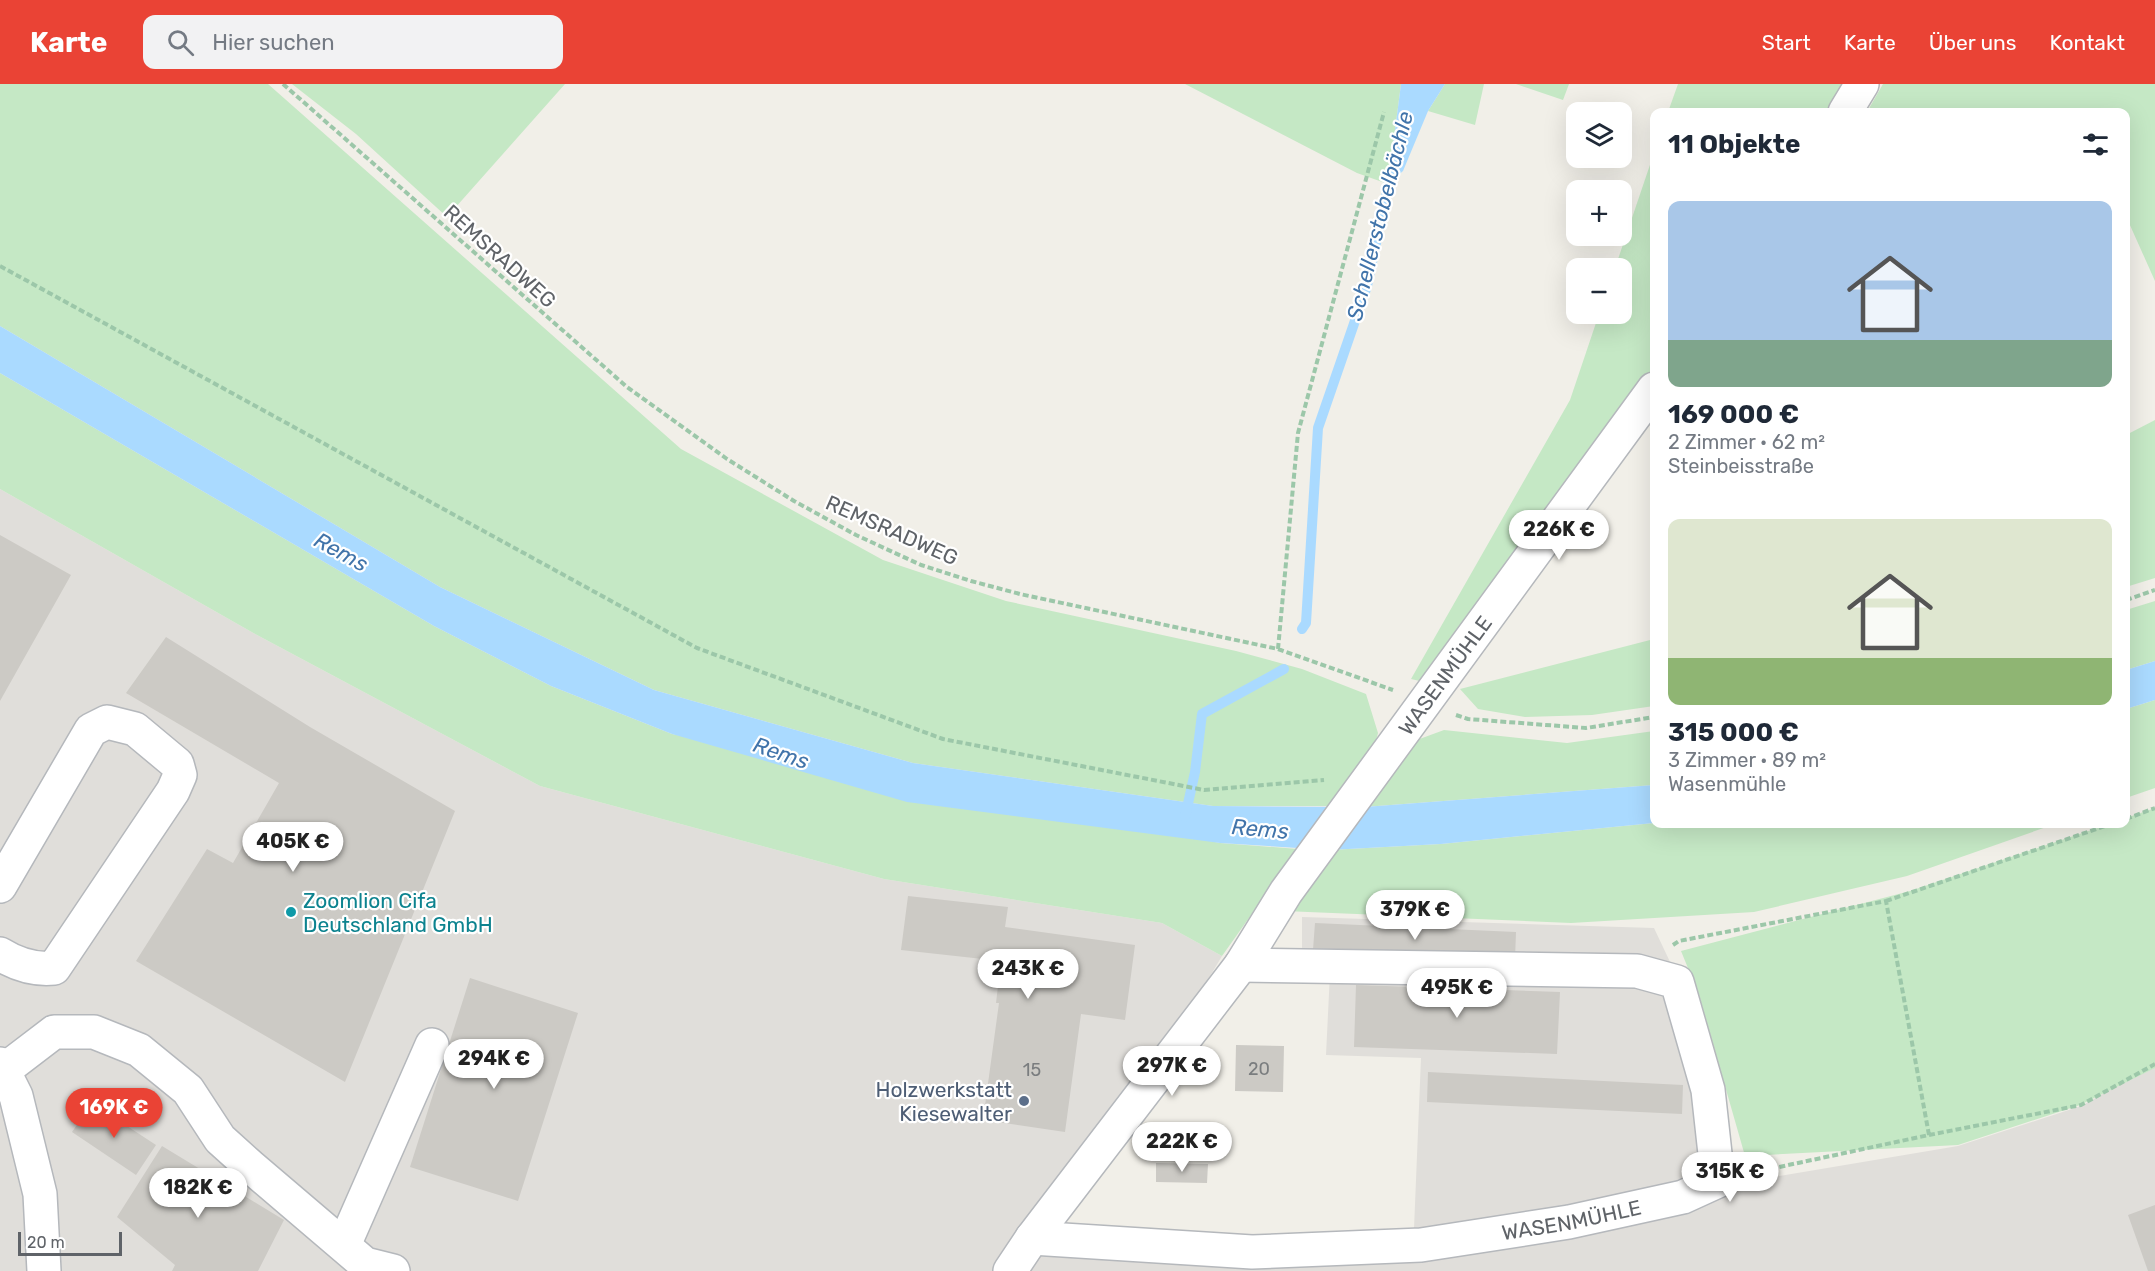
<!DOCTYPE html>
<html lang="de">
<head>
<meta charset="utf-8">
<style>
  body { margin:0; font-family:Rubik,sans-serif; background:#f2f2f3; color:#1f2937; height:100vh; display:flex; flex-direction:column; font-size:22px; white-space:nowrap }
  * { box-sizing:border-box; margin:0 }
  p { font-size:20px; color:#747a83 }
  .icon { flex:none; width:33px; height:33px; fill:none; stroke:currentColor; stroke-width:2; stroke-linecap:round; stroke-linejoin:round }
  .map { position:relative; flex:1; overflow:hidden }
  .drawer { position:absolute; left:1650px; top:24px; width:480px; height:720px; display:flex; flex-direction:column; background:#fff; border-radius:12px; box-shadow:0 6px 24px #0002 }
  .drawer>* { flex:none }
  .controls { position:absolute; left:1566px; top:18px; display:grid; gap:12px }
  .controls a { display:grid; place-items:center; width:66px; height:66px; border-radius:12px; background:#fff; box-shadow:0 6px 24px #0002; font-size:30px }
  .scale { position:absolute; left:18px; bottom:15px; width:104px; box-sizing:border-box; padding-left:6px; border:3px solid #5f6368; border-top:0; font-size:16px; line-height:21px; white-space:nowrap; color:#5f6368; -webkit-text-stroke:4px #fff; paint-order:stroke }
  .price { position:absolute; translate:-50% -51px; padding:0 14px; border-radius:21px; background:#fff; color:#222; font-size:20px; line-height:39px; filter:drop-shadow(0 2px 3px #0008) }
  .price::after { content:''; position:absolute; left:50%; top:36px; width:18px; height:14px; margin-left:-9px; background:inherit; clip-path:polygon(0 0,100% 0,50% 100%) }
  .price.on { background:#ea4335; color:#fff }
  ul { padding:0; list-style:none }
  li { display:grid; align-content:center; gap:12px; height:318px; padding:0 18px }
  li span { display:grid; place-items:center; height:186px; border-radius:12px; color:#555 }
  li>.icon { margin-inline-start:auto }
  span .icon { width:108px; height:108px; fill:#fffc; stroke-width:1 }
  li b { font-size:26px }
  h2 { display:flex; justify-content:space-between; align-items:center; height:72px; padding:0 18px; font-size:26px }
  header { display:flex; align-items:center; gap:36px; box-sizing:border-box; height:84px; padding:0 30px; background:#ea4335; color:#fff }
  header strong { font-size:28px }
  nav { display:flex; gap:33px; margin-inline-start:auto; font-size:21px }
  .search { width:420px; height:54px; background:#f2f2f3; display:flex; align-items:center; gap:15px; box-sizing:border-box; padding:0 21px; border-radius:12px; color:#747a83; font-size:22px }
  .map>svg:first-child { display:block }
</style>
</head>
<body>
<header>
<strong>Karte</strong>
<div class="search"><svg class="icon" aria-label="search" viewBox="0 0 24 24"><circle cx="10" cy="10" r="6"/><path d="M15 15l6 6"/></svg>Hier suchen</div>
<nav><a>Start</a><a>Karte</a><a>Über uns</a><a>Kontakt</a></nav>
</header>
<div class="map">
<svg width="2155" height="1187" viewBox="0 0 2155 1187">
  <rect width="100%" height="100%" fill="#f1efe8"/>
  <path fill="#e0deda" d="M 0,405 L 257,551 L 540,702 L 884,795 L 1162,839 L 1222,872 L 1044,1170 L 1413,1169 L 1421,974 L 1326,971 L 1330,889 L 1302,873 L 1302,833 L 1654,844 L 1688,916 L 1708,1104 L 1958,1062 L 2081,1022 L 2155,981 L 2155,1187 L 0,1187 Z"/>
  <path fill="#c5e8c5" d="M 0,0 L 268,0 L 681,365 L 883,476 L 1006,517 L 1236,567 L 1302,585 L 1366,610 L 1378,649 L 1374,664 L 1335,722 L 1213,722 L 913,679 L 654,606 L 440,503 L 0,242 Z
    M 292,0 L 565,0 L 447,133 L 356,50 Z
    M 1185,0 L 1401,0 L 1388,100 L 1357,89 Z
    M 1445,0 L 1484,0 L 1475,41 L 1428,27 Z
    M 1516,0 L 1569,0 L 1563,16 Z
    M 1678,0 L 1849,0 L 1833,28 L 1668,28 Z
    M 1883,0 L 2155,0 L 2155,197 L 2129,139 L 2126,140 L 2126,28 L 1867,28 Z
    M 1654,69 L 1654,287 L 1424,598 L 1411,595 L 1570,316 L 1599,230 L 1622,230 L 1622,184 L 1615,184 Z
    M 0,289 L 434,542 L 551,602 L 672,650 L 1220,759 L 1298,765 L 1222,872 L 1162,839 L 884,795 L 540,702 L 257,551 L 0,405 Z
    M 2155,336 L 2155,494 L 2126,503 L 2126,351 Z
    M 2155,517 L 2155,577 L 2126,586 L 2126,526 Z
    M 1654,555 L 1654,622 L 1592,631 L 1525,633 L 1478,625 L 1460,605 Z
    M 2155,616 L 2155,704 L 2126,714 L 2126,625 Z
    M 1444,646 L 1567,659 L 1654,647 L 1654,701 L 1364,723 L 1406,660 Z
    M 2155,724 L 2155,984 L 2080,1021 L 1958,1061 L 1745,1072 L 1699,911 L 1681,867 L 1910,807 L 2109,740 L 2126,740 L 2126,734 Z
    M 1654,739 L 1654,740 L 2055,740 L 1907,792 L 1754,828 L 1571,839 L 1284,827 L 1330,766 L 1441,760 Z"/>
  <path fill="#aadaff" d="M 1401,0 L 1445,0 L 1428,27 L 1403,87 L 1388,100 Z
    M 0,242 L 440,503 L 654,606 L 913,679 L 1213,722 L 1364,723 L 1654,701 L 1654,739 L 1441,760 L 1330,766 L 1220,759 L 907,718 L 672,650 L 551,602 L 434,542 L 0,289 Z
    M 2155,577 L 2155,616 L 2126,625 L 2126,586 Z"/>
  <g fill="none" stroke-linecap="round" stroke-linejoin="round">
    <path stroke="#aadaff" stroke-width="10" d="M 1302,545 L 1306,539 L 1318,344 L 1367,202 L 1391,88
      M 1185,733 L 1195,688 L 1202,630 L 1284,585"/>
  </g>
  <path fill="#cccac5" d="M 0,451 L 71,491 L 0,617 Z
    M 166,553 L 310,643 L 455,727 L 345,998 L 136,877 L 207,765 L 233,779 L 279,699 L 126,609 Z
    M 908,812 L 1008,823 L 1005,843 L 1135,861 L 1125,936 L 1081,930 L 1065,1048 L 983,1036 L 999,919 L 996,919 L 1001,877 L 901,866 Z
    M 1315,839 L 1516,848 L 1515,875 L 1313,866 Z
    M 470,894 L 578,929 L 518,1117 L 410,1083 Z
    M 1356,901 L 1560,908 L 1557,970 L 1354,963 Z
    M 1236,961 L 1284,962 L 1283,1008 L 1235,1007 Z
    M 1428,988 L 1683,1001 L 1682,1030 L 1427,1018 Z
    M 92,1019 L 156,1061 L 136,1091 L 72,1048 Z
    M 162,1062 L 284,1136 L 258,1187 L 172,1187 L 175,1181 L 117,1133 Z
    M 1156,1079 L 1208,1080 L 1207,1099 L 1156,1098 Z
    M 2155,1121 L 2155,1187 L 2148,1187 L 2128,1131 Z"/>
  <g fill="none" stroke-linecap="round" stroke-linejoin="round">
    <defs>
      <g id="minor">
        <path d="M 1845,28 L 1862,0"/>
        <path d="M 0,802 L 91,646 L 107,638 L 135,645 L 177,680 L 180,691 L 173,707 L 54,884 C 34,886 16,880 0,870"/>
        <path d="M 0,980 L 16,1012 L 40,1110 L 44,1187"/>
        <path d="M 3,987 L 54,948 L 94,948 L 139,966 L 188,1006 L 220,1055 L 250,1082 L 365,1180 L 393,1187"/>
        <path id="s1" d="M 1032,1154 L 1252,1168 L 1421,1161 L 1569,1138 L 1683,1113 L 1718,1097 L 1708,1006 L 1677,898 L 1637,887 L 1241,881"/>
        <path d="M 344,1161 L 432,961"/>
        <path id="s2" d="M 1010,1187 L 1032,1154 L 1241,881 L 1286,808 L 1654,305"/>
      </g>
    </defs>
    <use href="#minor" stroke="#b5b8bc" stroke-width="36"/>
    <path stroke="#9cc7a9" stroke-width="4" stroke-dasharray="6 3" stroke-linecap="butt" d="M 283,0 L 627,303 L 727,375 L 794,417 L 856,451 L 921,481 L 971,497 L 1020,510 L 1278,565 L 1393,606
      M 0,182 L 697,564 L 943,655 L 1204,706 L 1324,696
      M 2126,516 L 2155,506
      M 1278,565 L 1298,349 L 1384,28
      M 1456,631 L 1468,635 L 1586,644 L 1654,633
      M 2126,735 L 2155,724
      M 1886,817 L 2111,740
      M 1673,861 L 1679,857 L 1886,817 L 1929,1051 L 1751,1089
      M 1929,1051 L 2081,1021 L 2155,980"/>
    <use href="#minor" stroke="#fff" stroke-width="33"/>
  </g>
  <circle fill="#0f9aa8" stroke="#fff" stroke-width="2" cx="291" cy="828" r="6"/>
  <circle fill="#5c6f8a" stroke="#fff" stroke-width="2" cx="1024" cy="1017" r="6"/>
  <g text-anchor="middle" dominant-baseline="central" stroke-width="4.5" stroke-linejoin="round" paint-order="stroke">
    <g font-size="18" fill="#7a7d7f">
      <text x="1259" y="985">20</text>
      <text x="1032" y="986">15</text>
    </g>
    <g font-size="21" fill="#5f6368" stroke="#fff">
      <text transform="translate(500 172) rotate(42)">REMSRADWEG</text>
      <text transform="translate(892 446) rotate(24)">REMSRADWEG</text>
      <text stroke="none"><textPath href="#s2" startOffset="738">WASENMÜHLE</textPath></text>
      <text stroke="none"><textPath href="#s1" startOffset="542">WASENMÜHLE</textPath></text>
    </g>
    <g font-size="21" fill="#0d838f" stroke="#fff" text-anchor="start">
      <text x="303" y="816">Zoomlion Cifa<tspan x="303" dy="24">Deutschland GmbH</tspan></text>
    </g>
    <g font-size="21" fill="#4e5e75" stroke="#fff" text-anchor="end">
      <text x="1012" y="1005">Holzwerkstatt<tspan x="1012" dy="24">Kiesewalter</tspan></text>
    </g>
    <g font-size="22" font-style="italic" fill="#4174aa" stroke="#fff">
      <text transform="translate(1380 132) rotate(-76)">Schellerstobelbächle</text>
      <text transform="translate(341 468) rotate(29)">Rems</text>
      <text transform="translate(781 669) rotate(19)">Rems</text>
      <text transform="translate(1260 745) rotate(5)">Rems</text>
    </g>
  </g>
</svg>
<div class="controls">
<a><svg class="icon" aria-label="layers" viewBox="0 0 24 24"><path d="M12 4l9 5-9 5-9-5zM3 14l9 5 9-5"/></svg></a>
<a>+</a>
<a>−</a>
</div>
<div class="scale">20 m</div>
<b class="price" style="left:1559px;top:477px">226K €</b>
<b class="price" style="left:293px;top:789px">405K €</b>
<b class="price" style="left:1415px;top:857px">379K €</b>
<b class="price" style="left:1028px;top:916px">243K €</b>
<b class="price" style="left:1457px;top:935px">495K €</b>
<b class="price" style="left:494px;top:1006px">294K €</b>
<b class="price" style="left:1172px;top:1013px">297K €</b>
<b class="price on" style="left:114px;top:1055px">169K €</b>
<b class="price" style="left:1182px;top:1089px">222K €</b>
<b class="price" style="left:1730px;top:1119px">315K €</b>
<b class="price" style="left:198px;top:1135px">182K €</b>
<section class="drawer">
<h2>11 Objekte<svg class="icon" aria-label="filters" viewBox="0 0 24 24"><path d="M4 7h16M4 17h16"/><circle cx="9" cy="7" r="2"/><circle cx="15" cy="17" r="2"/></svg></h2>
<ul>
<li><span style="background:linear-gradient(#a9c7e8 75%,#7fa58c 0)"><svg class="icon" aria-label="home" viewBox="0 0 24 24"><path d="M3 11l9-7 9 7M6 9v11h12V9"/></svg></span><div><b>169 000 €</b><p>2 Zimmer · 62 m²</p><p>Steinbeisstraße</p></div></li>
<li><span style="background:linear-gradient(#dfe7d0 75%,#8fb573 0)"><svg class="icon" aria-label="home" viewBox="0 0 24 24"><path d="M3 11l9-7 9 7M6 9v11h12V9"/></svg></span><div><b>315 000 €</b><p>3 Zimmer · 89 m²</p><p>Wasenmühle</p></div></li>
</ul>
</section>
</div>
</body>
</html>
